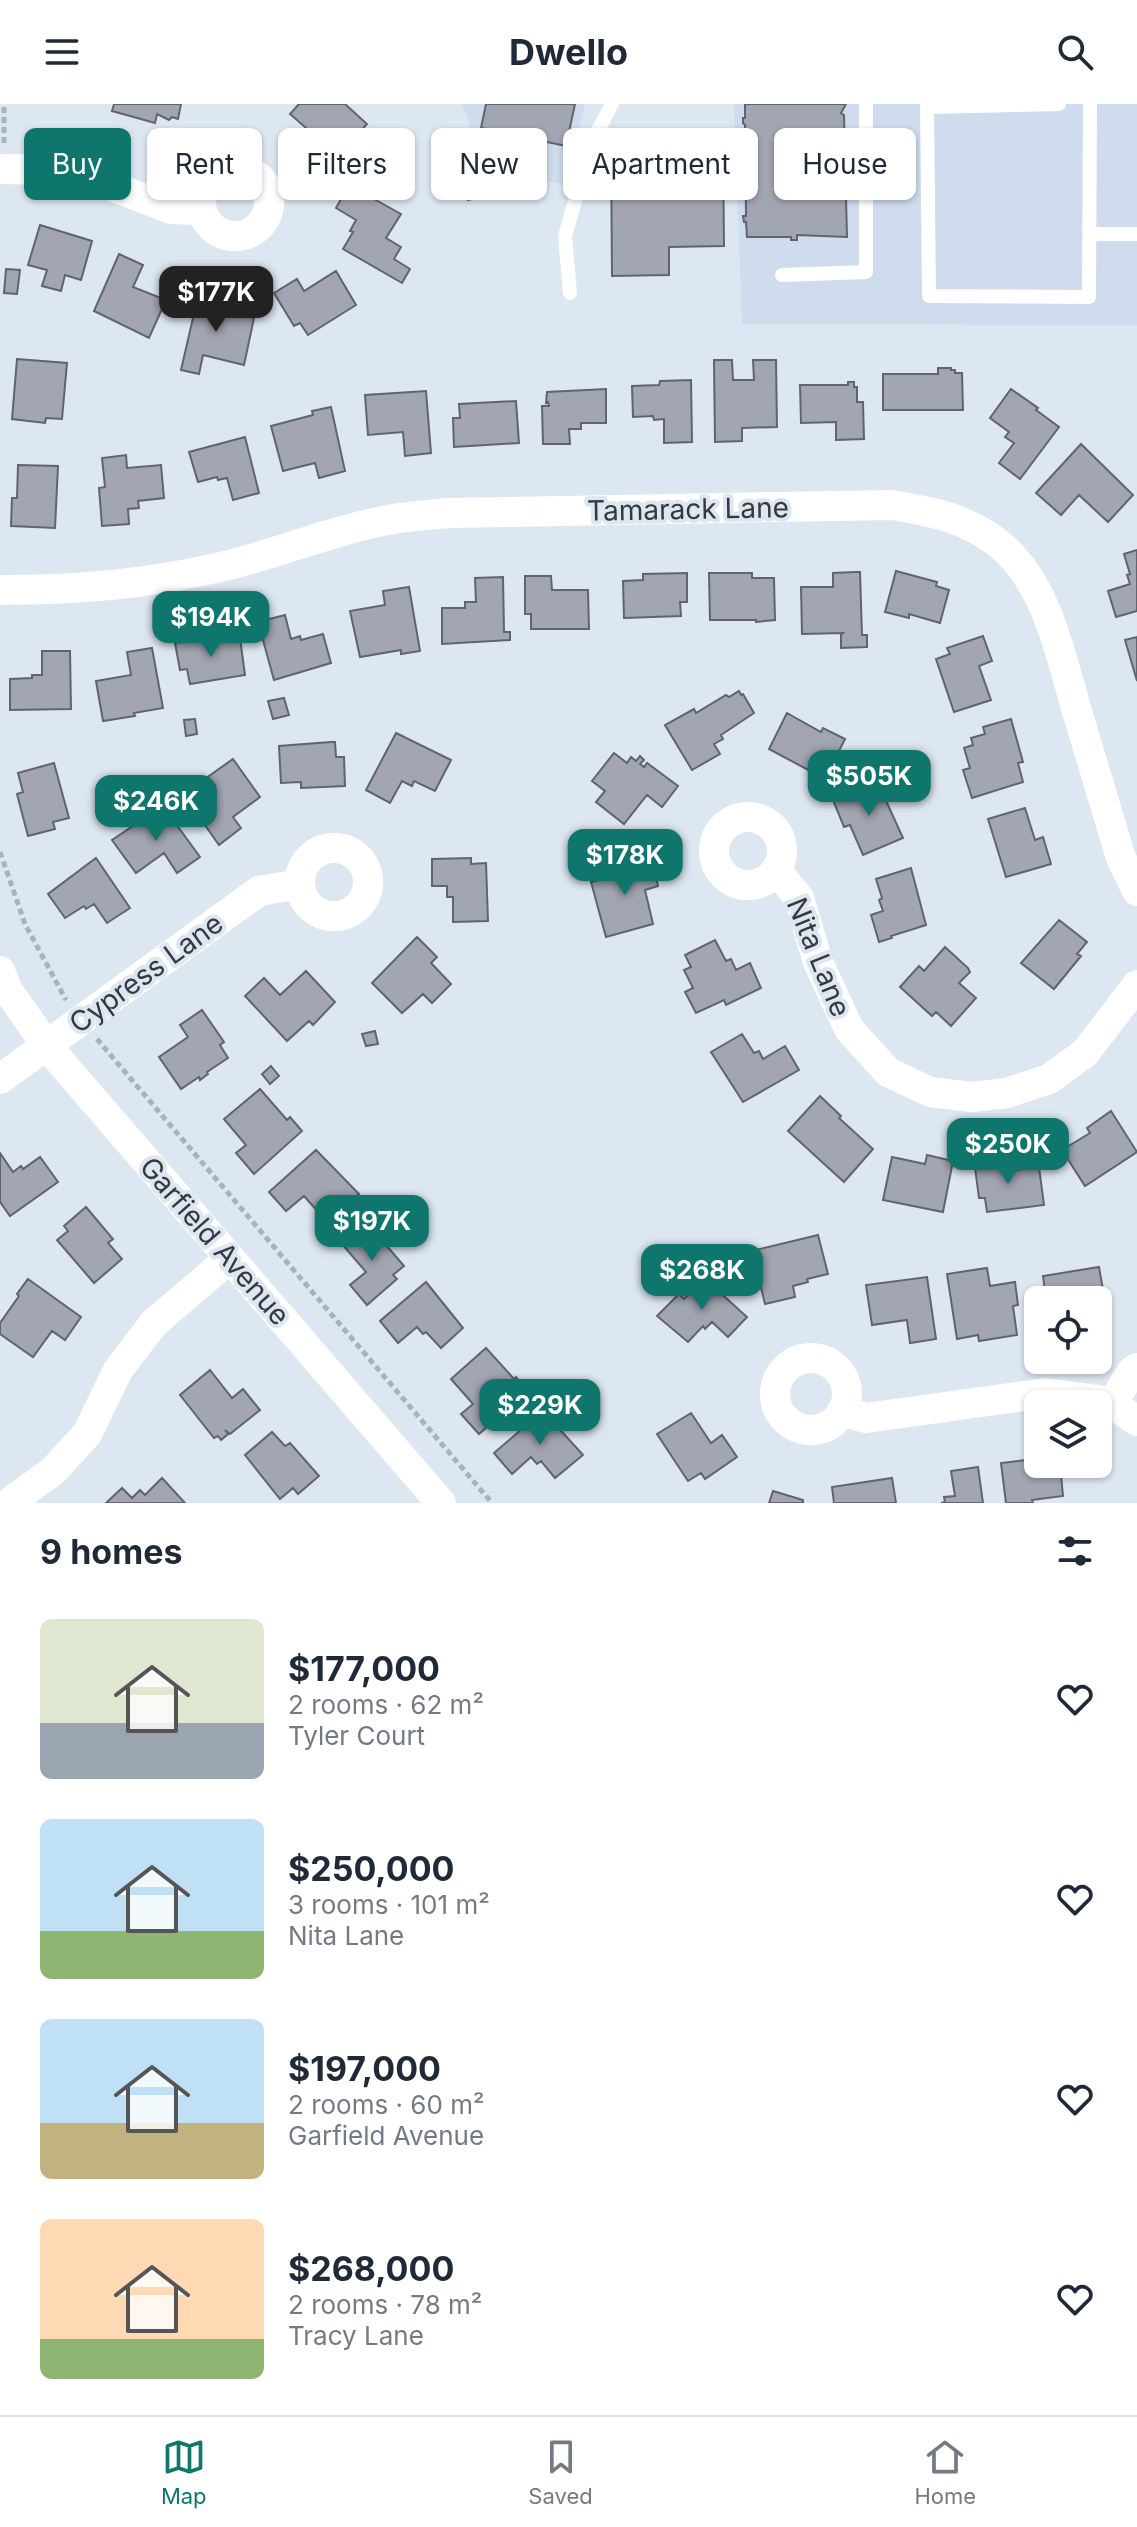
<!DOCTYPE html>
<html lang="en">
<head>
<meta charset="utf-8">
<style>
  body { margin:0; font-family:Inter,sans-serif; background:#f2f2f3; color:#1f2937; height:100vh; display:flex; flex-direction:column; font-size:30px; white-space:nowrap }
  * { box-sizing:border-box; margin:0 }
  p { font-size:26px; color:#747a83 }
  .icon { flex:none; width:44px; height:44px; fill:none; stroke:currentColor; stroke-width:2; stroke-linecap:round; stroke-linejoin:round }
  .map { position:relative; height:1399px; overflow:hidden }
  .details { display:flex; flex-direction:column; background:#fff; flex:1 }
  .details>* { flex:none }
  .banner { position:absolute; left:24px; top:24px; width:1090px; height:72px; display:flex; gap:16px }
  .fabs { position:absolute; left:1024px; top:1182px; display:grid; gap:16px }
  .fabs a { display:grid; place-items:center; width:88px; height:88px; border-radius:12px; background:#fff; box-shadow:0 2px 6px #0004; font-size:40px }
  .price { position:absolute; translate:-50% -68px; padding:0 18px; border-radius:16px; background:#0f766e; color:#fff; font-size:26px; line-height:52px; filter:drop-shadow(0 2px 4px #0008) }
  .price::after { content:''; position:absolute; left:50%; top:48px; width:24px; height:18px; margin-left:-12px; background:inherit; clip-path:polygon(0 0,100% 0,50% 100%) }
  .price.on { background:#222; color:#fff }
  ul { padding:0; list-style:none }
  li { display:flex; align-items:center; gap:24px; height:200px; padding:0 40px }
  li span { display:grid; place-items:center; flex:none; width:224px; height:160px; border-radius:12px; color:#555 }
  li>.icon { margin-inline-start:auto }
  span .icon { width:96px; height:96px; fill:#fffc; stroke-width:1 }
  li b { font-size:34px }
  h2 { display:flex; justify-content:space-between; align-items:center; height:96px; padding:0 40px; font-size:34px }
  .chip { padding:0 28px; border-radius:12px; background:#fff; box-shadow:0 2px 6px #0004; font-size:28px; line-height:72px }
  .chip.on { background:#0f766e; color:#fff }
  header { display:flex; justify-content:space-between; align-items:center; height:104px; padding:0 40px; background:#fff; font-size:36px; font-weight:700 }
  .tabs { display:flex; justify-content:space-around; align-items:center; height:112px; border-top:2px solid #e0e1e3; background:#fff; font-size:22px; color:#747a83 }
  .tabs a { display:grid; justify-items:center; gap:4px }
  .tabs .on { color:#0f766e }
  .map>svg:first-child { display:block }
</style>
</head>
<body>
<header><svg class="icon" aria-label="menu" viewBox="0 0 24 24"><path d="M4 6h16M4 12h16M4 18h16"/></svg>Dwello<svg class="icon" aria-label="search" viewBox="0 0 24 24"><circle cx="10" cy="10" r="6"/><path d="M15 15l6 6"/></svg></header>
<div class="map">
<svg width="1137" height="1399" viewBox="0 0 1137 1399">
  <rect width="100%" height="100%" fill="#dde7f2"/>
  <path fill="#cedced" d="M 462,0 L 585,0 L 565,81 L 485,63 Z
    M 734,0 L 1137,0 L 1137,221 L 742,220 Z"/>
  <path fill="#a2a5b2" stroke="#616470" stroke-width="2" d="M 114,0 L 181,0 L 178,15 L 172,13 L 169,16 L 157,10 L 155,19 L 112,7 Z
    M 299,0 L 345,0 L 367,20 L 338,52 L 290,10 Z
    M 486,0 L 575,0 L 566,42 L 481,24 Z
    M 745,0 L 846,0 L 841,9 L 844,11 L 847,133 L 797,131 L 797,136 L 791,136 L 791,133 L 747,133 L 746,118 L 744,118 L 743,112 L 746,112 L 745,21 L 743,19 L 743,14 L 745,14 Z
    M 611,38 L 668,38 L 668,42 L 723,42 L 724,142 L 669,143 L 669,171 L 612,172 Z
    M 479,79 L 483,92 L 468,96 L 464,83 Z
    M 349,81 L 401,110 L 386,134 L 401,143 L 394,155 L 410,165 L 402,179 L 343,145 L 353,128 L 350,127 L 356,116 L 336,104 Z
    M 40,121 L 92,137 L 81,176 L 65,171 L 61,187 L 42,182 L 47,166 L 28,161 Z
    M 119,150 L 143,161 L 133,183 L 166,196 L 149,234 L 94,207 Z
    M 6,165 L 20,166 L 17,190 L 4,189 Z
    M 336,167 L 356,201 L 308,231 L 300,219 L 294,222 L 274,189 L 297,175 L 304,187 Z
    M 199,188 L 226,194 L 223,207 L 254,214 L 244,261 L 203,251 L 199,270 L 181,266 Z
    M 17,255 L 67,259 L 62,315 L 46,314 L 45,319 L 12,315 Z
    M 753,256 L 776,256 L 777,323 L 742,324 L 742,337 L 715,338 L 714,256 L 732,256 L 733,276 L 754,276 Z
    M 938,264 L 951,264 L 951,266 L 955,266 L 955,269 L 962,269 L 963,306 L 883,306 L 883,270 L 938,270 Z
    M 691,276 L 692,338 L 664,339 L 664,315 L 654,316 L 653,312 L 633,313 L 632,282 L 659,281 L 660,277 Z
    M 848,278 L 854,278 L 854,283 L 857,283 L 857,298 L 863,298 L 864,335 L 836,336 L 836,318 L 801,319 L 800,281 L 848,281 Z
    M 606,285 L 606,319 L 581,319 L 581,325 L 569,325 L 570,340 L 543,340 L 542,302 L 549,302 L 548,298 L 546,299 L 547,288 Z
    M 1011,285 L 1038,304 L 1036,306 L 1059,323 L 1020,375 L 999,359 L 1014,339 L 1005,333 L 1009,328 L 990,314 Z
    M 426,287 L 431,349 L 405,352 L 403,328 L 368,331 L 365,291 Z
    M 516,297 L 519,339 L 454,343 L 453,314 L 460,314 L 459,300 Z
    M 331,303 L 345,367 L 319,374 L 315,359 L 283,367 L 271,322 L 313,311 L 312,307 Z
    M 245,333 L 259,389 L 233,396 L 227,374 L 218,376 L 217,373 L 198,378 L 189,348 Z
    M 1081,340 L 1133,391 L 1108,418 L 1079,391 L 1061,411 L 1036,389 Z
    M 126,351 L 127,364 L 161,361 L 164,394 L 138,397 L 139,404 L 128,405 L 129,420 L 102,422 L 99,384 L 105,383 L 102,354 Z
    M 18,361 L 58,362 L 55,424 L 11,422 L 12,394 L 17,394 Z
    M 1137,446 L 1137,507 L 1116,513 L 1108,487 L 1130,480 L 1127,471 L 1130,470 L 1124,450 Z
    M 896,467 L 937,478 L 936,482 L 949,486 L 940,519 L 909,510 L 909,514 L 885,508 Z
    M 856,468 L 860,468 L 862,531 L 867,531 L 867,543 L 841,544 L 841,531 L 843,529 L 802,530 L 801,483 L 833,483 L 833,469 Z
    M 687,469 L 687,498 L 680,498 L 681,512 L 624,514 L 623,477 L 643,476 L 643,470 Z
    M 709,469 L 752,469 L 752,474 L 774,474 L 775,516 L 756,518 L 756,516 L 710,516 Z
    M 525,472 L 551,472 L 552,486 L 588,486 L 589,525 L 531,525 L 531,510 L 525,510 Z
    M 503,473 L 504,528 L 510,528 L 510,536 L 442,540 L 442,504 L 465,504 L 465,498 L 476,498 L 475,474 Z
    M 409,483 L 420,547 L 401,550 L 401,546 L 360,553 L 350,507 L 385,501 L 383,487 Z
    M 285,511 L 291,535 L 300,532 L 301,536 L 323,530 L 331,559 L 274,576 L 258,518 Z
    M 983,532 L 992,557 L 979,562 L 991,596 L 954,608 L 936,555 L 950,550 L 947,544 Z
    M 216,533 L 217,537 L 240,534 L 245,571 L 190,580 L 187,565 L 180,566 L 175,539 Z
    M 1137,533 L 1137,577 L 1125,536 Z
    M 152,544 L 163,604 L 134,609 L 135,612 L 103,617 L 96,577 L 131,571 L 127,548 Z
    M 42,547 L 70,547 L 71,605 L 10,606 L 10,575 L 32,574 L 32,571 L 42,571 Z
    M 739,587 L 741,591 L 743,590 L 754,609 L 721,631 L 723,635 L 714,640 L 720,650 L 692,666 L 665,621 L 694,605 L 696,609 L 726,591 L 729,593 Z
    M 284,594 L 289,611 L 273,615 L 268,597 Z
    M 787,609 L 821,628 L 823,624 L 845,635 L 825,675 L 769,645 Z
    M 195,615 L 197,630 L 186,632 L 184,616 Z
    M 1011,615 L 1023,658 L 1018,659 L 1023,678 L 972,694 L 963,666 L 970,664 L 964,644 L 973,641 L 971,634 L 985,630 L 983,623 Z
    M 396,629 L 451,656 L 435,687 L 414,677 L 412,682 L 402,677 L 390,699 L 366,686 Z
    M 331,638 L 335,638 L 336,653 L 344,653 L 345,682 L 301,684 L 301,678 L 281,679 L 279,642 Z
    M 614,649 L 627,659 L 631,653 L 636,657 L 640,652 L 644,656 L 640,660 L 644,663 L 647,659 L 678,682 L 662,703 L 647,691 L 624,720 L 596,698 L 605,687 L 592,677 Z
    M 233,655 L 260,693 L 233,713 L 241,724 L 219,741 L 181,687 L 197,676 L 199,679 Z
    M 54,659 L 69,714 L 53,718 L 55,725 L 28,732 L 17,690 L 23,688 L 18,669 Z
    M 877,677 L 903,734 L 863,751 L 850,721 L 844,723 L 833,696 Z
    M 163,702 L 200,753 L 177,769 L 164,749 L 136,769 L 112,736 Z
    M 1025,704 L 1035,736 L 1043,733 L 1051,760 L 1006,773 L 988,715 Z
    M 96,754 L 130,804 L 107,819 L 94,800 L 86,805 L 84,802 L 65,814 L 48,790 Z
    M 471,754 L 471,760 L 486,759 L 488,817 L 453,818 L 453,793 L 447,793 L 447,782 L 432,782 L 432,755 Z
    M 652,756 L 658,782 L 645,786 L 653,820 L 606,833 L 591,778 L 602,775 L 599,762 L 609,760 L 611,766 Z
    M 911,764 L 926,821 L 891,832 L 892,834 L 879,838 L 871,811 L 883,807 L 879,796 L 882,794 L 876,775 Z
    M 1059,816 L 1087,838 L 1077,850 L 1081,852 L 1054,885 L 1021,859 Z
    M 417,833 L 437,853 L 431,859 L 451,880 L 432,899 L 423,890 L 402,909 L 372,879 Z
    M 715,836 L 726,857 L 731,855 L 736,866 L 750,859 L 761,884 L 726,901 L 724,896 L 696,909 L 685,888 L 693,884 L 684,866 L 691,863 L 685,851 Z
    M 945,843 L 968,864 L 970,868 L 959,879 L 976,894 L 951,922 L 936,908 L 932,912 L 900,883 L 919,862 L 924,867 Z
    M 306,867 L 335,898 L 313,921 L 309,917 L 287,937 L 245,892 L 264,874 L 280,891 Z
    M 202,906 L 224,938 L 220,941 L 228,954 L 207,968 L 208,970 L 200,976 L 199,973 L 181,985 L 159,953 L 188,933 L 180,921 Z
    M 375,927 L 378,940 L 366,942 L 362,930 Z
    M 742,930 L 754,949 L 759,947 L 763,955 L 785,942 L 799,966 L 743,998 L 711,948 Z
    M 271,962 L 279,972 L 270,980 L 262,970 Z
    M 260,985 L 287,1016 L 290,1013 L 302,1027 L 254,1070 L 236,1049 L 246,1041 L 224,1015 Z
    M 820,992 L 841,1012 L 839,1014 L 873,1045 L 844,1078 L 788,1027 Z
    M 1111,1007 L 1137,1048 L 1085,1082 L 1062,1046 L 1090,1029 L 1087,1024 Z
    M 316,1046 L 359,1090 L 327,1118 L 304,1092 L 286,1107 L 269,1088 Z
    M 0,1049 L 13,1068 L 21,1062 L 23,1065 L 40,1053 L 58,1078 L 10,1112 L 0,1098 Z
    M 927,1051 L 953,1057 L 943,1108 L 883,1096 L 892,1053 L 925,1060 Z
    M 1000,1053 L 1002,1068 L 1039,1063 L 1044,1101 L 987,1108 L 985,1094 L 979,1094 L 974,1056 Z
    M 86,1103 L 113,1135 L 108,1139 L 122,1155 L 94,1179 L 57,1136 L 68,1127 L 64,1122 Z
    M 367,1119 L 404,1162 L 393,1171 L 397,1175 L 367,1201 L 350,1181 L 366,1168 L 342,1140 Z
    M 818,1131 L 828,1170 L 807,1175 L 808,1178 L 793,1182 L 795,1193 L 765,1200 L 752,1147 Z
    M 1099,1163 L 1105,1197 L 1040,1196 L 1039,1188 L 1045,1187 L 1043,1172 Z
    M 987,1164 L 990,1182 L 1015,1178 L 1018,1201 L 1013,1202 L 1017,1231 L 979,1237 L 978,1231 L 957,1235 L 947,1170 Z
    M 927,1173 L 936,1235 L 910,1239 L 907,1216 L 872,1221 L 866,1181 Z
    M 704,1174 L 747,1213 L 728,1233 L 712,1218 L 705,1225 L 703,1222 L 688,1238 L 657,1212 L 679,1190 L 684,1195 Z
    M 28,1175 L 81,1213 L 65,1236 L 52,1227 L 33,1253 L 0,1230 L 0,1219 L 19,1192 L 17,1190 Z
    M 426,1178 L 463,1224 L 441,1244 L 426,1228 L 423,1230 L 417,1223 L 398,1239 L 380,1217 Z
    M 486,1244 L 514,1275 L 516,1273 L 528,1287 L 479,1330 L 461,1310 L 473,1300 L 451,1275 Z
    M 210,1266 L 232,1294 L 243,1285 L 260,1306 L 230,1330 L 225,1326 L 228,1330 L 221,1336 L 218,1332 L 214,1334 L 180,1291 Z
    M 543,1307 L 583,1351 L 555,1374 L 541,1357 L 537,1360 L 531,1353 L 512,1370 L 494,1349 Z
    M 691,1309 L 711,1339 L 722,1331 L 737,1353 L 705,1375 L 701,1369 L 688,1377 L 657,1330 Z
    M 272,1328 L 285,1342 L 290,1339 L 319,1372 L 298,1390 L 293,1384 L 280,1395 L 245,1351 Z
    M 1034,1355 L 1038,1355 L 1038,1360 L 1060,1360 L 1063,1392 L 1032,1396 L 1033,1399 L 1006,1399 L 1001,1359 Z
    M 978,1363 L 983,1399 L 941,1399 L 945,1398 L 944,1393 L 955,1392 L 951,1367 Z
    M 162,1374 L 185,1399 L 106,1399 L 122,1384 L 132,1394 L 140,1386 L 145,1391 Z
    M 892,1374 L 896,1399 L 834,1399 L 832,1383 Z
    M 773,1387 L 803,1396 L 803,1399 L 769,1399 Z"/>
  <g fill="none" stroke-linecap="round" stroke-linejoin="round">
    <path stroke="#a9b1ba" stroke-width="5" stroke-dasharray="6 4" stroke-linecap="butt" d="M 4,39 L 4,0
      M 0,748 L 25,820 L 66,896
      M 97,935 L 492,1399"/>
    <path stroke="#fff" stroke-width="14" d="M 1059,0 L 927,3 L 929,192 L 1089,193 L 1090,0
      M 1090,130 L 1137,130
      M 782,171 L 866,168 L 866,0
      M 570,189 L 565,132 L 592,38 L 612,0"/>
    <path stroke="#fff" stroke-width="30" d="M201 98a34 34 0 1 1 68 0a34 34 0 1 1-68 0Z
      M 0,65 L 55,66 L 86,72 L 171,105 L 201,106
      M 0,486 C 82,486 149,480 229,461 C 284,447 337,425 393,415 C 411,412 430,411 448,409 L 891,401 C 930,407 966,414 998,439 C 1049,480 1061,555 1079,614 C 1093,660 1107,707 1121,754 L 1137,787
      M714 747a34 34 0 1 1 68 0a34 34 0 1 1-68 0Z
      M300 778a34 34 0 1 1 68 0a34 34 0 1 1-68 0Z
      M 776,766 L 799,794 L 818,858 L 849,925 L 888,968 L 930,988 L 972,993 L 1007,989 L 1049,975 L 1085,949 L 1137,881
      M 0,867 L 7,885 L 46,941 L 441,1399
      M 0,975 L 259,787 L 300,780
      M775 1290a36 36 0 1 1 72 0a36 36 0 1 1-72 0Z
      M 1112,1300 L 1132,1267 L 1137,1264
      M 842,1307 L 866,1314 L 1046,1289 L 1098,1296 L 1112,1300 L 1137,1317
      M 9,1399 L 53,1367 L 87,1330 L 118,1266 L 154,1219 L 230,1154"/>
  </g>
  <g text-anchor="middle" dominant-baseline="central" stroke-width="8" stroke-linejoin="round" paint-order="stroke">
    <g font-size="28" fill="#363a3e" stroke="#dde7f2">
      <text transform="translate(688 405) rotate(-1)">Tamarack Lane</text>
      <text transform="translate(819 853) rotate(68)">Nita Lane</text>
      <text transform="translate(146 869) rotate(-36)">Cypress Lane</text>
      <text transform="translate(215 1137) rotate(49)">Garfield Avenue</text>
    </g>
  </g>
</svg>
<div class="fabs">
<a><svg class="icon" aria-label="locate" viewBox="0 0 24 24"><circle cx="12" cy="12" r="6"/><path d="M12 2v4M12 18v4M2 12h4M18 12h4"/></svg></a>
<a><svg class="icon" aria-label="layers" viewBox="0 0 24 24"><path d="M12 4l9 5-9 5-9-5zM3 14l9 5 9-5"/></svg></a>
</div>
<b class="price on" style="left:216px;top:230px">$177K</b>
<b class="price" style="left:211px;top:555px">$194K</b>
<b class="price" style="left:869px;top:714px">$505K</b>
<b class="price" style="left:156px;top:739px">$246K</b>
<b class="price" style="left:625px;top:793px">$178K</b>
<b class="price" style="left:1008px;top:1082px">$250K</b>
<b class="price" style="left:372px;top:1159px">$197K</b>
<b class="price" style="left:702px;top:1208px">$268K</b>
<b class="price" style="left:540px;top:1343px">$229K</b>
<div class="banner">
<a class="chip on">Buy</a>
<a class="chip">Rent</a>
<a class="chip">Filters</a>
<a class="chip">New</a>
<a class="chip">Apartment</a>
<a class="chip">House</a>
</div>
</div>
<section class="details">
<h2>9 homes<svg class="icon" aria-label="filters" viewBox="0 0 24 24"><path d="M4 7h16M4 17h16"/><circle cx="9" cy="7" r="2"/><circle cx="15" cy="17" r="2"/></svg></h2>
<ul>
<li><span style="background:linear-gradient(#dfe7d0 65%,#9aa5b1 0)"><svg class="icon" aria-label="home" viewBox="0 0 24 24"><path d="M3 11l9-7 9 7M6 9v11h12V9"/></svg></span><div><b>$177,000</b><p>2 rooms · 62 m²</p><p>Tyler Court</p></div><svg class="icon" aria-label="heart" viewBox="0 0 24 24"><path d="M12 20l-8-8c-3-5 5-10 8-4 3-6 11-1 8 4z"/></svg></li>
<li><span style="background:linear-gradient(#bfe0f5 70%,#8fb573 0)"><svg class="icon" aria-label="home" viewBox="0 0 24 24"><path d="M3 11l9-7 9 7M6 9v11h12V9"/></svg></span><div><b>$250,000</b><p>3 rooms · 101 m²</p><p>Nita Lane</p></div><svg class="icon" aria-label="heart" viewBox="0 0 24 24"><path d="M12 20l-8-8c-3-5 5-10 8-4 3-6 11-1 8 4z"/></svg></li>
<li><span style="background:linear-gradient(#bfe0f5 65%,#c2b280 0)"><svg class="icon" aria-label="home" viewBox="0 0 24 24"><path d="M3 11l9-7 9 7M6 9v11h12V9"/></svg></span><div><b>$197,000</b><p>2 rooms · 60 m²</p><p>Garfield Avenue</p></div><svg class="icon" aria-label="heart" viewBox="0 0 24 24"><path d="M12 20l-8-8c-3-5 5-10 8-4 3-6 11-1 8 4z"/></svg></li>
<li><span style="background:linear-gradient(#ffd9b3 75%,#8fb573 0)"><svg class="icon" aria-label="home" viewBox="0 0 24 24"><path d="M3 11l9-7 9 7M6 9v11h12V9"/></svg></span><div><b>$268,000</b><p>2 rooms · 78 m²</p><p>Tracy Lane</p></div><svg class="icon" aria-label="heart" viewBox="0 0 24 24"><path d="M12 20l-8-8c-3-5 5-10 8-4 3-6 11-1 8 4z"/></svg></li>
</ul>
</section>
<nav class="tabs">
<a class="on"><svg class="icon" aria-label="map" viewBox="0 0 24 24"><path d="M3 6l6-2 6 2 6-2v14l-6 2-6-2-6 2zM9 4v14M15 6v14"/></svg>Map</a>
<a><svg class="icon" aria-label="saved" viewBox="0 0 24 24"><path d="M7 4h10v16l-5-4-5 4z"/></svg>Saved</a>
<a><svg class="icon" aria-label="home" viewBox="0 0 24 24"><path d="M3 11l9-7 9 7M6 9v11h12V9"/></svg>Home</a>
</nav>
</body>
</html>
